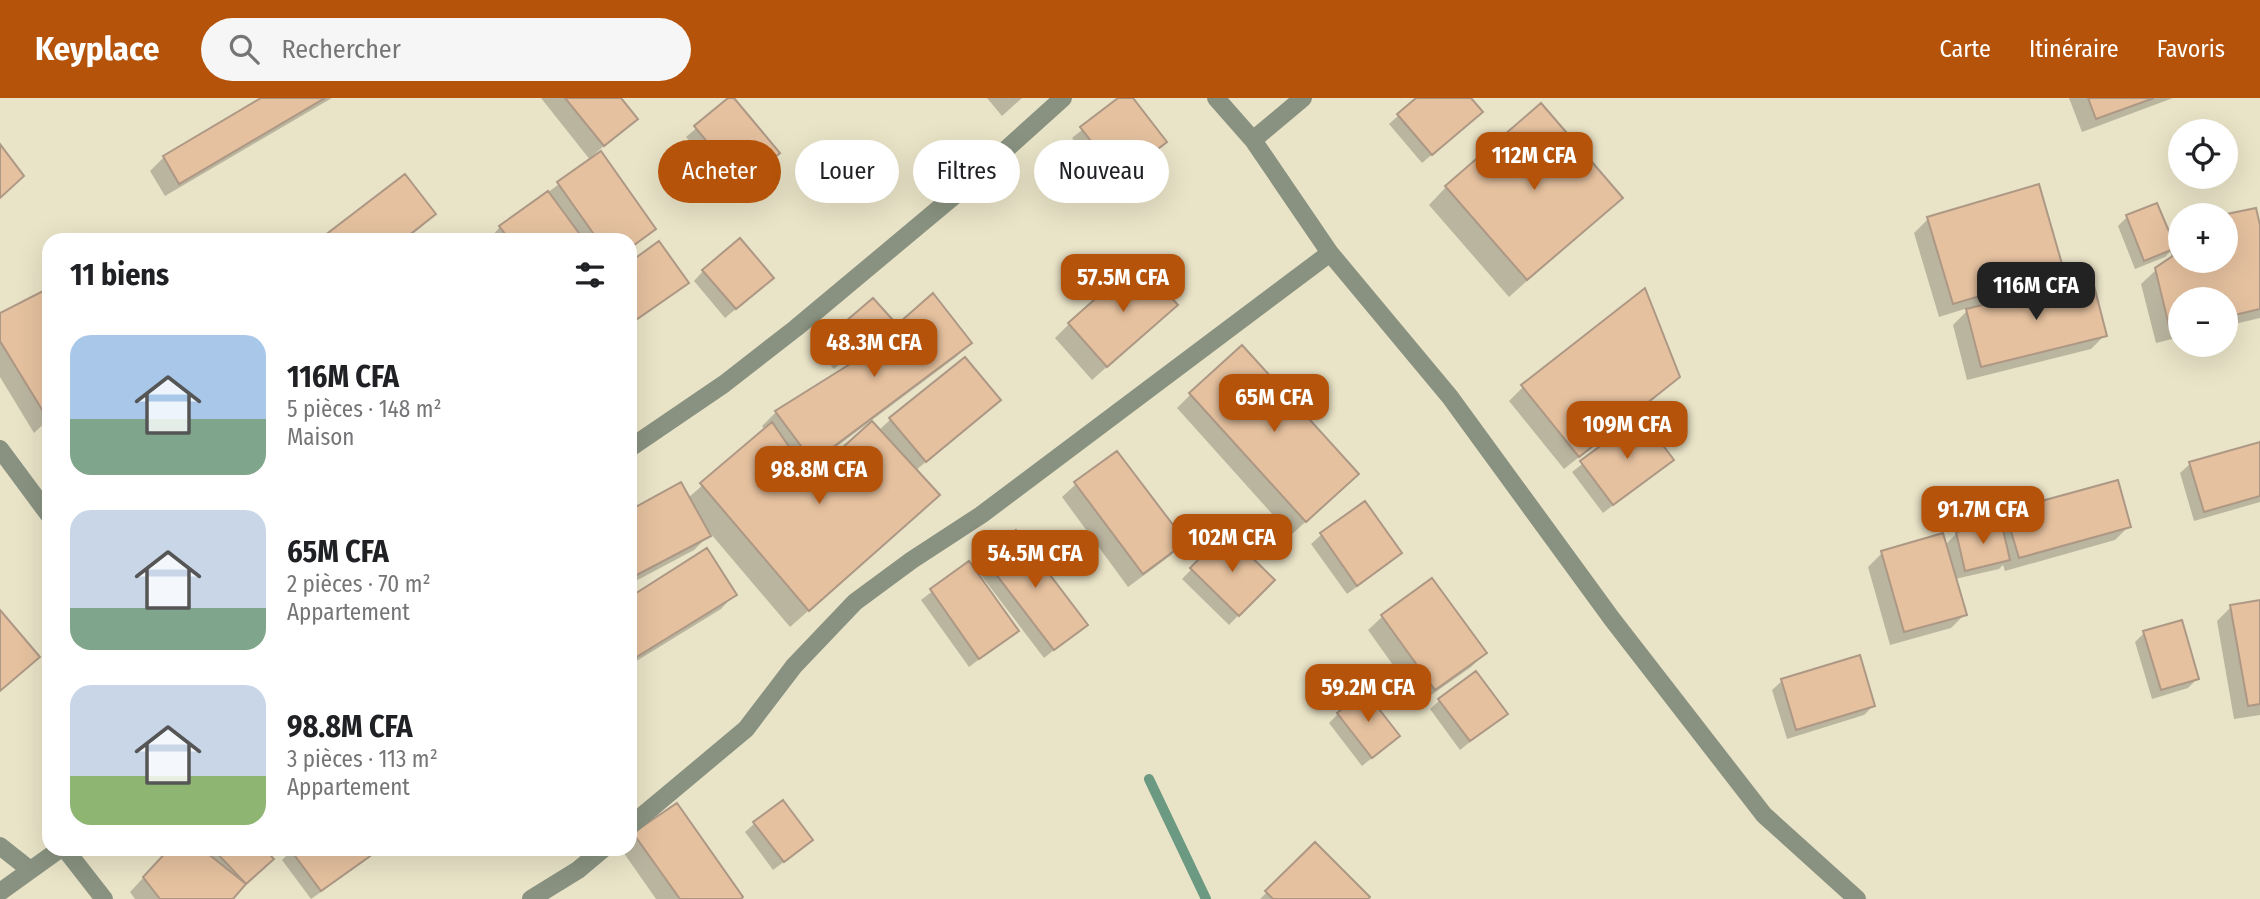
<!DOCTYPE html>
<html lang="fr">
<head>
<meta charset="utf-8">
<style>
  body { margin:0; font-family:"Fira Sans Condensed",sans-serif; background:#f6f6f6; color:#202124; height:100vh; display:flex; flex-direction:column; font-size:26px; white-space:nowrap }
  * { box-sizing:border-box; margin:0 }
  p { font-size:23px; color:#757577 }
  .icon { flex:none; width:38px; height:38px; fill:none; stroke:currentColor; stroke-width:2; stroke-linecap:round; stroke-linejoin:round }
  .map { position:relative; flex:1; overflow:hidden }
  .details { position:absolute; left:42px; top:135px; width:595px; height:623px; display:flex; flex-direction:column; background:#fff; border-radius:21px; box-shadow:0 7px 28px #0002 }
  .details>* { flex:none }
  .guide { position:absolute; left:658px; top:42px; width:665px; height:63px; display:flex; gap:14px }
  .tools { position:absolute; left:2168px; top:21px; display:grid; gap:14px }
  .tools a { display:grid; place-items:center; width:70px; height:70px; border-radius:50%; background:#fff; box-shadow:0 7px 28px #0002; font-size:35px }
  .price { position:absolute; translate:-50% -60px; padding:0 16px; border-radius:14px; background:#b45309; color:#fff; font-size:23px; line-height:46px; filter:drop-shadow(0 2px 4px #0008) }
  .price::after { content:''; position:absolute; left:50%; top:42px; width:21px; height:16px; margin-left:-10px; background:inherit; clip-path:polygon(0 0,100% 0,50% 100%) }
  .price.on { background:#222; color:#fff }
  ul { padding:0; list-style:none }
  li { display:flex; align-items:center; gap:21px; height:175px; padding:0 28px }
  li span { display:grid; place-items:center; flex:none; width:196px; height:140px; border-radius:21px; color:#555 }
  li>.icon { margin-inline-start:auto }
  span .icon { width:84px; height:84px; fill:#fffc; stroke-width:1 }
  li b { font-size:30px }
  h2 { display:flex; justify-content:space-between; align-items:center; height:84px; padding:0 28px; font-size:30px }
  .tag { padding:0 24px; border-radius:32px; background:#fff; box-shadow:0 7px 28px #0002; font-size:24px; line-height:63px }
  .tag.on { background:#b45309; color:#fff }
  header { display:flex; align-items:center; gap:42px; box-sizing:border-box; height:98px; padding:0 35px; background:#b45309; color:#fff }
  header strong { font-size:33px }
  nav { display:flex; gap:38px; margin-inline-start:auto; font-size:24px }
  .search { width:490px; height:63px; background:#f6f6f6; display:flex; align-items:center; gap:18px; box-sizing:border-box; padding:0 24px; border-radius:38px; color:#757577; font-size:26px }
  .map>svg:first-child { display:block }
</style>
</head>
<body>
<header>
<strong>Keyplace</strong>
<div class="search"><svg class="icon" aria-label="search" viewBox="0 0 24 24"><circle cx="10" cy="10" r="6"/><path d="M15 15l6 6"/></svg>Rechercher</div>
<nav><a>Carte</a><a>Itinéraire</a><a>Favoris</a></nav>
</header>
<div class="map">
<svg width="2260" height="801" viewBox="0 0 2260 801">
  <rect width="100%" height="100%" fill="#e9e3c7"/>
  <path fill="#0003" d="M 265,0 L 332,0 L 165,98 L 150,73 L 164,59 Z
    M 541,0 L 619,0 L 636,20 L 590,60 L 654,131 L 630,152 L 630,142 L 488,142 L 500,129 L 591,63 Z
    M 732,0 L 768,64 L 732,94 L 686,39 Z
    M 987,0 L 1022,0 L 1002,18 Z
    M 1121,0 L 1131,0 L 1165,44 L 1109,88 L 1072,40 Z
    M 1418,0 L 1469,0 L 1471,23 L 1422,65 L 1389,26 Z
    M 2069,0 L 2173,0 L 2082,34 Z
    M 405,78 L 434,116 L 420,130 L 405,142 L 322,142 Z
    M 1446,89 L 1621,99 L 1509,199 L 1429,107 Z
    M 2226,118 L 2260,134 L 2260,220 L 2226,228 L 2226,201 L 2180,201 L 2180,239 L 2156,245 L 2141,186 L 2156,172 L 2172,161 L 2170,154 L 2165,159 L 2135,171 L 2118,128 L 2127,119 L 2170,140 L 2180,129 L 2180,163 L 2226,163 Z
    M 1928,121 L 2062,172 L 2048,186 L 1983,206 L 1984,209 L 2105,237 L 2091,251 L 1967,282 L 1953,227 L 1971,209 L 1939,219 L 1914,135 Z
    M 630,166 L 687,185 L 677,194 L 630,227 Z
    M 703,173 L 762,189 L 725,220 L 694,183 Z
    M 49,192 L 49,321 L 34,335 L 0,279 L 0,217 Z
    M 873,203 L 880,231 L 834,271 L 817,252 Z
    M 1161,221 L 1092,282 L 1055,240 L 1069,226 Z
    M 970,245 L 956,259 L 804,373 L 810,381 L 878,333 L 891,321 L 999,302 L 915,373 L 920,414 L 790,529 L 705,429 L 708,438 L 694,452 L 630,486 L 630,414 L 680,387 L 688,400 L 765,332 L 762,328 L 776,314 L 859,263 Z
    M 1678,278 L 1663,292 L 1564,371 L 1509,303 L 1523,289 Z
    M 1190,297 L 1343,390 L 1291,437 L 1177,310 Z
    M 1640,321 L 1671,362 L 1603,415 L 1572,374 Z
    M 2260,348 L 2260,404 L 2194,423 L 2180,375 L 2190,366 Z
    M 1076,386 L 1184,444 L 1170,458 L 1128,489 L 1062,399 Z
    M 1364,406 L 1400,455 L 1390,465 L 1347,496 L 1311,446 L 1321,437 Z
    M 2006,415 L 2129,428 L 2115,442 L 2005,473 L 2003,467 L 1999,471 L 1955,481 L 1965,516 L 1951,530 L 1890,547 L 1868,469 L 1882,455 L 1945,447 L 1957,435 L 1994,427 Z
    M 1226,436 L 1273,482 L 1229,527 L 1182,481 Z
    M 984,459 L 1086,526 L 1044,560 L 977,472 L 974,474 L 1016,533 L 969,569 L 921,502 L 968,466 L 972,471 Z
    M 734,497 L 721,511 L 630,567 L 630,501 Z
    M 2260,504 L 2260,617 L 2234,621 L 2217,523 L 2231,509 Z
    M 1382,519 L 1485,555 L 1471,569 L 1420,605 L 1368,532 Z
    M 2144,535 L 2197,581 L 2188,590 L 2152,601 L 2135,544 Z
    M 1782,583 L 1873,608 L 1864,617 L 1787,641 L 1772,592 Z
    M 1440,602 L 1506,615 L 1460,652 L 1430,611 Z
    M 1338,616 L 1388,647 L 1362,668 L 1329,625 Z
    M 755,725 L 801,751 L 773,772 L 745,734 Z
    M 634,737 L 739,801 L 656,801 L 621,751 L 630,751 L 630,741 Z
    M 1315,746 L 1366,801 L 1260,801 Z
    M 170,751 L 262,751 L 271,761 L 231,801 L 135,801 L 130,794 Z
    M 293,751 L 378,751 L 369,760 L 311,801 L 282,762 Z"/>
  <g fill="none" stroke-linecap="round" stroke-linejoin="round">
    <path stroke="#6b9982" stroke-width="10" d="M 1149,681 L 1206,801"/>
  </g>
  <path fill="#e5c19f" stroke="#ad9885" stroke-width="2" d="M 261,0 L 325,0 L 179,86 L 163,58 Z
    M 565,0 L 621,0 L 638,21 L 604,48 Z
    M 728,0 L 734,0 L 780,55 L 742,86 L 694,28 Z
    M 1118,0 L 1133,0 L 1167,44 L 1120,80 L 1080,29 Z
    M 1416,0 L 1471,0 L 1483,14 L 1432,57 L 1397,16 Z
    M 2088,0 L 2154,0 L 2096,21 Z
    M 1541,5 L 1623,100 L 1527,182 L 1445,88 Z
    M 0,46 L 24,78 L 0,100 Z
    M 601,53 L 656,131 L 630,150 L 630,142 L 598,142 L 557,84 Z
    M 405,76 L 436,116 L 403,142 L 327,142 L 324,138 Z
    M 2039,86 L 2064,173 L 1953,206 L 1927,119 Z
    M 548,93 L 584,142 L 510,142 L 499,128 Z
    M 2157,105 L 2176,150 L 2144,163 L 2126,117 Z
    M 2256,110 L 2260,127 L 2260,211 L 2226,219 L 2226,201 L 2180,201 L 2180,229 L 2170,232 L 2155,170 L 2180,153 L 2180,163 L 2226,163 L 2226,117 L 2222,117 Z
    M 740,140 L 774,180 L 736,211 L 702,172 Z
    M 659,143 L 689,185 L 630,226 L 630,164 Z
    M 1138,163 L 1178,207 L 1107,269 L 1068,225 Z
    M 2092,180 L 2107,238 L 1981,269 L 1966,211 Z
    M 49,190 L 49,323 L 0,243 L 0,215 Z
    M 1645,190 L 1680,279 L 1579,359 L 1521,287 Z
    M 933,195 L 972,245 L 813,364 L 775,313 L 858,261 Z
    M 873,200 L 892,221 L 844,263 L 825,241 Z
    M 1242,247 L 1359,376 L 1306,424 L 1189,295 Z
    M 965,259 L 1001,302 L 926,364 L 889,320 Z
    M 1641,318 L 1674,362 L 1613,407 L 1580,363 Z
    M 872,323 L 940,397 L 809,513 L 700,385 L 772,324 L 810,379 Z
    M 2260,344 L 2260,398 L 2204,414 L 2189,364 Z
    M 1117,353 L 1186,444 L 1143,476 L 1074,384 Z
    M 2118,382 L 2131,429 L 2019,460 L 2005,413 Z
    M 681,384 L 711,438 L 631,480 L 630,412 Z
    M 1365,403 L 1402,455 L 1357,488 L 1320,435 Z
    M 2001,423 L 2010,462 L 1965,473 L 1956,434 Z
    M 1016,432 L 1088,527 L 1054,552 L 982,458 Z
    M 1226,434 L 1275,482 L 1239,518 L 1190,470 Z
    M 1943,435 L 1967,517 L 1904,534 L 1881,453 Z
    M 707,450 L 737,497 L 630,563 L 630,499 Z
    M 969,463 L 1019,533 L 979,561 L 930,491 Z
    M 1432,480 L 1487,555 L 1435,592 L 1381,517 Z
    M 2260,502 L 2260,606 L 2248,608 L 2230,507 Z
    M 0,512 L 40,559 L 0,593 Z
    M 2182,522 L 2199,581 L 2161,592 L 2143,533 Z
    M 1860,557 L 1875,608 L 1796,632 L 1781,581 Z
    M 1476,573 L 1508,616 L 1470,643 L 1438,601 Z
    M 1365,593 L 1400,638 L 1372,660 L 1337,615 Z
    M 783,702 L 813,742 L 784,764 L 753,724 Z
    M 677,705 L 743,799 L 741,801 L 680,801 L 633,735 Z
    M 1315,744 L 1370,799 L 1368,801 L 1273,801 L 1265,793 Z
    M 169,751 L 202,751 L 246,786 L 233,801 L 160,801 L 143,779 Z
    M 213,751 L 264,751 L 274,761 L 246,786 Z
    M 290,751 L 380,751 L 321,793 Z"/>
  <g fill="none" stroke-linecap="round" stroke-linejoin="round">
    <path stroke="#899280" stroke-width="18" d="M 1216,0 L 1253,42 L 1330,155 L 1450,299 L 1612,521 L 1764,717 L 1857,801
      M 1253,42 L 1303,0
      M 630,350 L 724,286 L 796,230 L 960,93 L 1063,0
      M 0,351 L 49,417
      M 630,728 L 746,631 L 794,568 L 855,504 L 912,462 L 981,417 L 1330,155
      M 0,748 L 29,771
      M 65,751 L 104,801
      M 0,794 L 60,751
      M 531,801 L 578,772 L 603,751"/>
  </g>
</svg>
<div class="tools">
<a><svg class="icon" aria-label="locate" viewBox="0 0 24 24"><circle cx="12" cy="12" r="6"/><path d="M12 2v4M12 18v4M2 12h4M18 12h4"/></svg></a>
<a>+</a>
<a>−</a>
</div>
<b class="price" style="left:1534px;top:94px">112M CFA</b>
<b class="price" style="left:1123px;top:216px">57.5M CFA</b>
<b class="price on" style="left:2036px;top:224px">116M CFA</b>
<b class="price" style="left:874px;top:281px">48.3M CFA</b>
<b class="price" style="left:1274px;top:336px">65M CFA</b>
<b class="price" style="left:1627px;top:363px">109M CFA</b>
<b class="price" style="left:819px;top:408px">98.8M CFA</b>
<b class="price" style="left:1983px;top:448px">91.7M CFA</b>
<b class="price" style="left:1232px;top:476px">102M CFA</b>
<b class="price" style="left:1035px;top:492px">54.5M CFA</b>
<b class="price" style="left:1368px;top:626px">59.2M CFA</b>
<div class="guide">
<a class="tag on">Acheter</a>
<a class="tag">Louer</a>
<a class="tag">Filtres</a>
<a class="tag">Nouveau</a>
</div>
<section class="details">
<h2>11 biens<svg class="icon" aria-label="filters" viewBox="0 0 24 24"><path d="M4 7h16M4 17h16"/><circle cx="9" cy="7" r="2"/><circle cx="15" cy="17" r="2"/></svg></h2>
<ul>
<li><span style="background:linear-gradient(#a9c7e8 60%,#7fa58c 0)"><svg class="icon" aria-label="home" viewBox="0 0 24 24"><path d="M3 11l9-7 9 7M6 9v11h12V9"/></svg></span><div><b>116M CFA</b><p>5 pièces · 148 m²</p><p>Maison</p></div></li>
<li><span style="background:linear-gradient(#c9d6e8 70%,#7fa58c 0)"><svg class="icon" aria-label="home" viewBox="0 0 24 24"><path d="M3 11l9-7 9 7M6 9v11h12V9"/></svg></span><div><b>65M CFA</b><p>2 pièces · 70 m²</p><p>Appartement</p></div></li>
<li><span style="background:linear-gradient(#c9d6e8 65%,#8fb573 0)"><svg class="icon" aria-label="home" viewBox="0 0 24 24"><path d="M3 11l9-7 9 7M6 9v11h12V9"/></svg></span><div><b>98.8M CFA</b><p>3 pièces · 113 m²</p><p>Appartement</p></div></li>
</ul>
</section>
</div>
</body>
</html>
